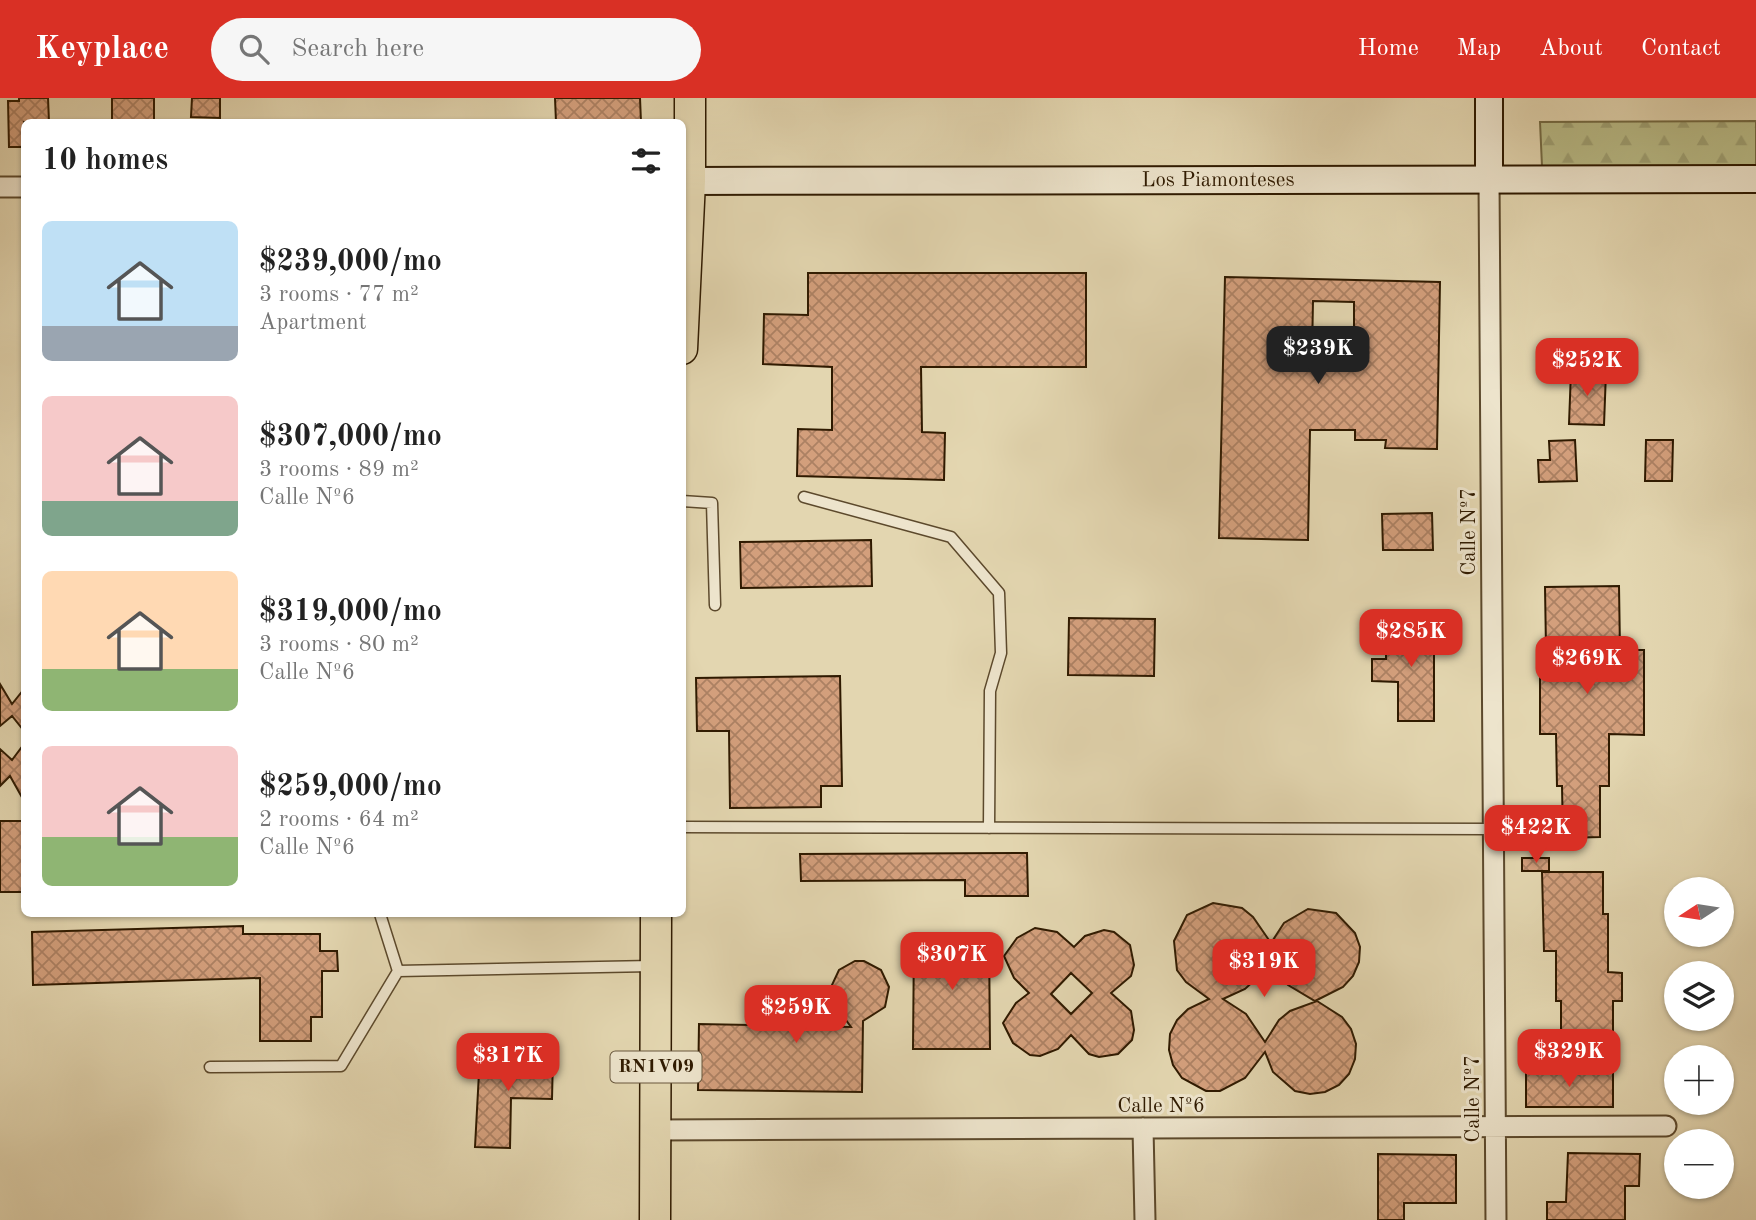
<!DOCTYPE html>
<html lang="en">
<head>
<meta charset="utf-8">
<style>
  body { margin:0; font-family:"Old Standard TT",serif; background:#f6f6f6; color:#222; height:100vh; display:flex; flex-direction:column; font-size:26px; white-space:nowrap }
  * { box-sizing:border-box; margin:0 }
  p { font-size:23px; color:#767676 }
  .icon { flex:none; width:38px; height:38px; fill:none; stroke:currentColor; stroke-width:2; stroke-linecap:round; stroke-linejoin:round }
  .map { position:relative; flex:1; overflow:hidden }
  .drawer { position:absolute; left:21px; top:21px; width:665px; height:798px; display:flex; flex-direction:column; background:#fff; border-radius:10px; box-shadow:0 2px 5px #0004 }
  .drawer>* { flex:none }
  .needle { width:46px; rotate:258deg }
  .buttons { position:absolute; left:1664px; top:779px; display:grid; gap:14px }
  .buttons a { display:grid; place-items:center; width:70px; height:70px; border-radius:50%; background:#fff; box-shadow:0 2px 5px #0004; font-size:35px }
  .price { position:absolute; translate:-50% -60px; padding:0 16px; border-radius:14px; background:#d93025; color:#fff; font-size:23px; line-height:46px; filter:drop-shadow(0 2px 4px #0008) }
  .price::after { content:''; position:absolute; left:50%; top:42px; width:21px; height:16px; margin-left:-10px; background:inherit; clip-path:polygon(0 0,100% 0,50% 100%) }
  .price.on { background:#222; color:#fff }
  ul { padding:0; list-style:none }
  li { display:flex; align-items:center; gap:21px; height:175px; padding:0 21px }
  li span { display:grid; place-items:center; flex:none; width:196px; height:140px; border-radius:10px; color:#555 }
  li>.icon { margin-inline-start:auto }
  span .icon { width:84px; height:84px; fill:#fffc; stroke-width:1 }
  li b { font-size:30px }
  h2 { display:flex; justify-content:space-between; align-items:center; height:84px; padding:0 21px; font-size:30px }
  header { display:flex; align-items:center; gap:42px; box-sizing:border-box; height:98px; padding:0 35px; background:#d93025; color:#fff }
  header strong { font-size:33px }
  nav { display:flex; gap:38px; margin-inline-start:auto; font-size:24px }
  .search { width:490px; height:63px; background:#f6f6f6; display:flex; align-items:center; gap:18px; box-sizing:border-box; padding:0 24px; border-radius:38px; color:#767676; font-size:26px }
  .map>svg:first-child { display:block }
</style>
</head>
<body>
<header>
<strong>Keyplace</strong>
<div class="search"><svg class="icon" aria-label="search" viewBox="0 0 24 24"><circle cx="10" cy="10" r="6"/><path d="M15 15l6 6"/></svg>Search here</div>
<nav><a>Home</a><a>Map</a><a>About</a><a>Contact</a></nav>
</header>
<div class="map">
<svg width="1756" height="1122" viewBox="0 0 1756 1122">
  <defs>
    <pattern id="forest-firs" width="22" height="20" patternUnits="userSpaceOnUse" patternTransform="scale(1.75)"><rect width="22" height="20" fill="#b9bc88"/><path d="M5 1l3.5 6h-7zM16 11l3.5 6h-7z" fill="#9fa174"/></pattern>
    <pattern id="building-cross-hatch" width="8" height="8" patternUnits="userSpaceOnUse" patternTransform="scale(1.75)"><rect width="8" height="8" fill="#d39f7c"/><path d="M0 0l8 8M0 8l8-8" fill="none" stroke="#ac8163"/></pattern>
  </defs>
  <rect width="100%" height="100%" fill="#e3d6b0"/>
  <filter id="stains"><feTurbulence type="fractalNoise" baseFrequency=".00286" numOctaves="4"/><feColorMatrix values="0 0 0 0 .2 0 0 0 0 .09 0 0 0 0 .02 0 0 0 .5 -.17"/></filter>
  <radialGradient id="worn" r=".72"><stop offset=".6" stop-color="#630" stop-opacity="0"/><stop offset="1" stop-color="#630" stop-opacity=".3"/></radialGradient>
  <path fill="url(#forest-firs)" stroke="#746b44" stroke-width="2" d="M 1756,23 L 1756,69 L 1542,68 L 1540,24 Z"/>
  <path fill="url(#building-cross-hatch)" stroke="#2f1a00" stroke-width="2" fill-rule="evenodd" d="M 19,0 L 48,0 L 49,24 L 24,24 L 24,49 L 9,49 L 8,3 L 19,3 Z
    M 112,0 L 154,0 L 154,24 L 112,24 Z
    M 192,0 L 220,0 L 220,20 L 191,19 Z
    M 555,0 L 640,0 L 641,24 L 556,24 Z
    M 808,175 L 1086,175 L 1086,269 L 921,269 L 922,334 L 945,335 L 944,382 L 797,378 L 798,331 L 832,332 L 832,269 L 763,266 L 764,216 L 808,217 Z
    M 1225,179 L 1440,184 L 1437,351 L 1385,350 L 1386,342 L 1355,342 L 1355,332 L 1310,332 L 1308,442 L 1219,440 ZM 1313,203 L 1354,204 L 1354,255 L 1312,255 Z
    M 1571,273 L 1606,274 L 1604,327 L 1569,326 Z
    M 1575,342 L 1577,383 L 1539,384 L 1538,362 L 1550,362 L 1549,343 Z
    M 1646,342 L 1673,342 L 1672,383 L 1645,383 Z
    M 1432,415 L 1433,452 L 1383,452 L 1382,416 Z
    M 871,442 L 872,488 L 741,490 L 740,444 Z
    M 1619,488 L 1620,552 L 1644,552 L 1644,637 L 1609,636 L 1609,688 L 1600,688 L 1600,739 L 1563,740 L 1562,688 L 1557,688 L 1556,636 L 1540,636 L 1540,551 L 1546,551 L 1545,489 Z
    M 1069,520 L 1155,521 L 1154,578 L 1068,577 Z
    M 1399,521 L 1434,521 L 1434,623 L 1398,623 L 1398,584 L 1372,583 L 1372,561 L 1386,561 L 1386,544 L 1399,544 Z
    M 840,578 L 842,688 L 821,688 L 821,709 L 730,710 L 729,633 L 697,633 L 696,580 Z
    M 0,586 L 12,606 L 24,591 L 24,633 L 12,618 L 0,628 Z
    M 24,646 L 24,703 L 10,678 L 0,688 L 0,651 L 12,662 Z
    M 0,723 L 24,723 L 24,794 L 0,794 Z
    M 1027,755 L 1028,798 L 965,798 L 965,782 L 801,783 L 800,756 Z
    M 1522,760 L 1549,760 L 1549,773 L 1522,773 Z
    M 1542,774 L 1603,774 L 1603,816 L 1608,816 L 1608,874 L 1622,875 L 1622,903 L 1613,903 L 1613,935 L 1561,935 L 1561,903 L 1556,903 L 1556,853 L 1544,853 Z
    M 1213,805 L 1242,810 L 1253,819 L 1271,845 L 1284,825 L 1308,811 L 1336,815 L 1355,835 L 1360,849 L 1359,864 L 1353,878 L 1343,889 L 1315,903 L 1288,887 L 1266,862 L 1257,880 L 1245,891 L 1223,901 L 1246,916 L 1265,944 L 1279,922 L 1290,913 L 1317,903 L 1342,919 L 1351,931 L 1356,946 L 1355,961 L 1349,976 L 1339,987 L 1325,994 L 1310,996 L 1295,993 L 1273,974 L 1265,954 L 1245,980 L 1220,993 L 1206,993 L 1182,980 L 1173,967 L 1169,952 L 1170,936 L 1177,922 L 1188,911 L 1209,901 L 1186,884 L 1177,872 L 1174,843 L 1187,817 Z
    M 243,828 L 243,836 L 320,836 L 320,853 L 337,853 L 338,873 L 322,873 L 322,919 L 311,919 L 311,943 L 260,943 L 260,880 L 33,887 L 32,834 Z
    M 1035,830 L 1057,834 L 1074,849 L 1085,838 L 1104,832 L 1114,834 L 1130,847 L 1134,867 L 1131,878 L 1111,895 L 1131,913 L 1134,932 L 1132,942 L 1118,956 L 1099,959 L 1089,956 L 1071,937 L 1058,951 L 1040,958 L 1030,957 L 1013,945 L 1003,925 L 1016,905 L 1029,895 L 1014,880 L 1004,858 L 1017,840 ZM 1071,875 L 1092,895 L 1071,916 L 1051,896 Z
    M 989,836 L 990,951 L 913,951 L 914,838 Z
    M 855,863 L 864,863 L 881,872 L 889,889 L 885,909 L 863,923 L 862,994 L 698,992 L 699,926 L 851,929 L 835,907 L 831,889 L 839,872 Z
    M 480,956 L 553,958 L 552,1001 L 511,1000 L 510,1050 L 475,1049 Z
    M 1526,974 L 1613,974 L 1613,1009 L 1526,1009 Z
    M 1568,1055 L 1640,1056 L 1639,1088 L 1625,1088 L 1625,1122 L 1547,1122 L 1547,1104 L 1566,1104 Z
    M 1378,1056 L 1456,1057 L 1456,1105 L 1404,1105 L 1404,1122 L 1378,1122 Z"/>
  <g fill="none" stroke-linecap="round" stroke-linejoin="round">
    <defs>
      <path id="lane" d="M 804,399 L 951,439 L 999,495 L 1001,555 L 990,593 L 989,730
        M 682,403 L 712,405 L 715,507
        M 682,729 L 1494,731
        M 380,816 L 398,873
        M 210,969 L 341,968 L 398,873 L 652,868"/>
      <path id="street" d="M 1489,82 L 1496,1122
        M 0,89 L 24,89
        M 1143,1030 L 1145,1122
        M 656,1032 L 1666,1028"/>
      <g id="secondary">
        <path d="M 1489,0 L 1489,82"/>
        <path id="s1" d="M 690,83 L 1756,81"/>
      </g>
      <path id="primary" d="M 682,251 L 690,83 L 690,0
        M 655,1122 L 656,816"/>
    </defs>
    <use href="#lane" stroke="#5c492c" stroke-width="13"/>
    <use href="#street" stroke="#5c492c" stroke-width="23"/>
    <use href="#secondary" stroke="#2f1a00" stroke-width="30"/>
    <use href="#primary" stroke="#2f1a00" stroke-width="33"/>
    <use href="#lane" stroke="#ede4cc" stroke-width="10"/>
    <use href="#street" stroke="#ede4cc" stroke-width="19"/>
    <use href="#secondary" stroke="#ede4cc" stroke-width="26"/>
    <use href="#primary" stroke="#e3d6b0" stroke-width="30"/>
  </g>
  <g text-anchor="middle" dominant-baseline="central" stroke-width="6" stroke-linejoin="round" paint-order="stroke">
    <rect fill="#ede4cc" stroke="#68573d" stroke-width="2" x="610.5" y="953.5" width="91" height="31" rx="5"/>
    <g font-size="19" font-weight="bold" fill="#2f1a00">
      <text x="656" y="969">RN1V09</text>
    </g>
    <g font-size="21" fill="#2f1a00" stroke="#ede4cc">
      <text stroke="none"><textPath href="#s1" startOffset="528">Los Piamonteses</textPath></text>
      <text transform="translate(1469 434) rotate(-90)">Calle Nº7</text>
      <text transform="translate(1473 1001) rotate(-90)">Calle Nº7</text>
      <text x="1161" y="1008">Calle Nº6</text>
    </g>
  </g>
  <rect width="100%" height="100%" filter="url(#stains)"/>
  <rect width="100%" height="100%" fill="url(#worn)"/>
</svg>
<div class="buttons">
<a><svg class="needle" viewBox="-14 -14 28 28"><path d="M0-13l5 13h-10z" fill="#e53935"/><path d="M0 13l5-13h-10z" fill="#767676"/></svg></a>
<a><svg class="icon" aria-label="layers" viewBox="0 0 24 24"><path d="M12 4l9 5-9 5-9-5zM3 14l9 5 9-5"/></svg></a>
<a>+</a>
<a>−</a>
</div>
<b class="price on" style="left:1318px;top:288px">$239K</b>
<b class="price" style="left:1587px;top:300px">$252K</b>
<b class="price" style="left:1411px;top:571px">$285K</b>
<b class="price" style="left:1587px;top:598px">$269K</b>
<b class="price" style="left:1536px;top:767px">$422K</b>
<b class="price" style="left:952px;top:894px">$307K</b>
<b class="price" style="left:1264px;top:901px">$319K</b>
<b class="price" style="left:796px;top:947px">$259K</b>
<b class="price" style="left:1569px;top:991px">$329K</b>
<b class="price" style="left:508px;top:995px">$317K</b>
<section class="drawer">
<h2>10 homes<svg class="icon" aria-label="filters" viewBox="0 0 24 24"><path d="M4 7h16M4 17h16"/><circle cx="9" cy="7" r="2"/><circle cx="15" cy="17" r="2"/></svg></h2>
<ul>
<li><span style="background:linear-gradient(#bfe0f5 75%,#9aa5b1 0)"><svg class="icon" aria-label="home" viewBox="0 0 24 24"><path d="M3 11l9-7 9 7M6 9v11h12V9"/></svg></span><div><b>$239,000/mo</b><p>3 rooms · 77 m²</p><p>Apartment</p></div></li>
<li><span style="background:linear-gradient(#f6c9c9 75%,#7fa58c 0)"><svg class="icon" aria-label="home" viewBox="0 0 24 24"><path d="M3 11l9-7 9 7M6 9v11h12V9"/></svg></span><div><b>$307,000/mo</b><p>3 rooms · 89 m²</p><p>Calle Nº6</p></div></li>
<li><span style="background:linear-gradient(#ffd9b3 70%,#8fb573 0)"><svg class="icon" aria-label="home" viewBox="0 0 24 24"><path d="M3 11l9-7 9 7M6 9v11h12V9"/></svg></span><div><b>$319,000/mo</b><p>3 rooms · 80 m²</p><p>Calle Nº6</p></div></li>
<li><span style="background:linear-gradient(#f6c9c9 65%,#8fb573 0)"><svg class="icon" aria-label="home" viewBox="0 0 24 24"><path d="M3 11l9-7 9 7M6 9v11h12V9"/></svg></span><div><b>$259,000/mo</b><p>2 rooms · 64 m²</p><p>Calle Nº6</p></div></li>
</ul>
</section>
</div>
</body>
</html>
